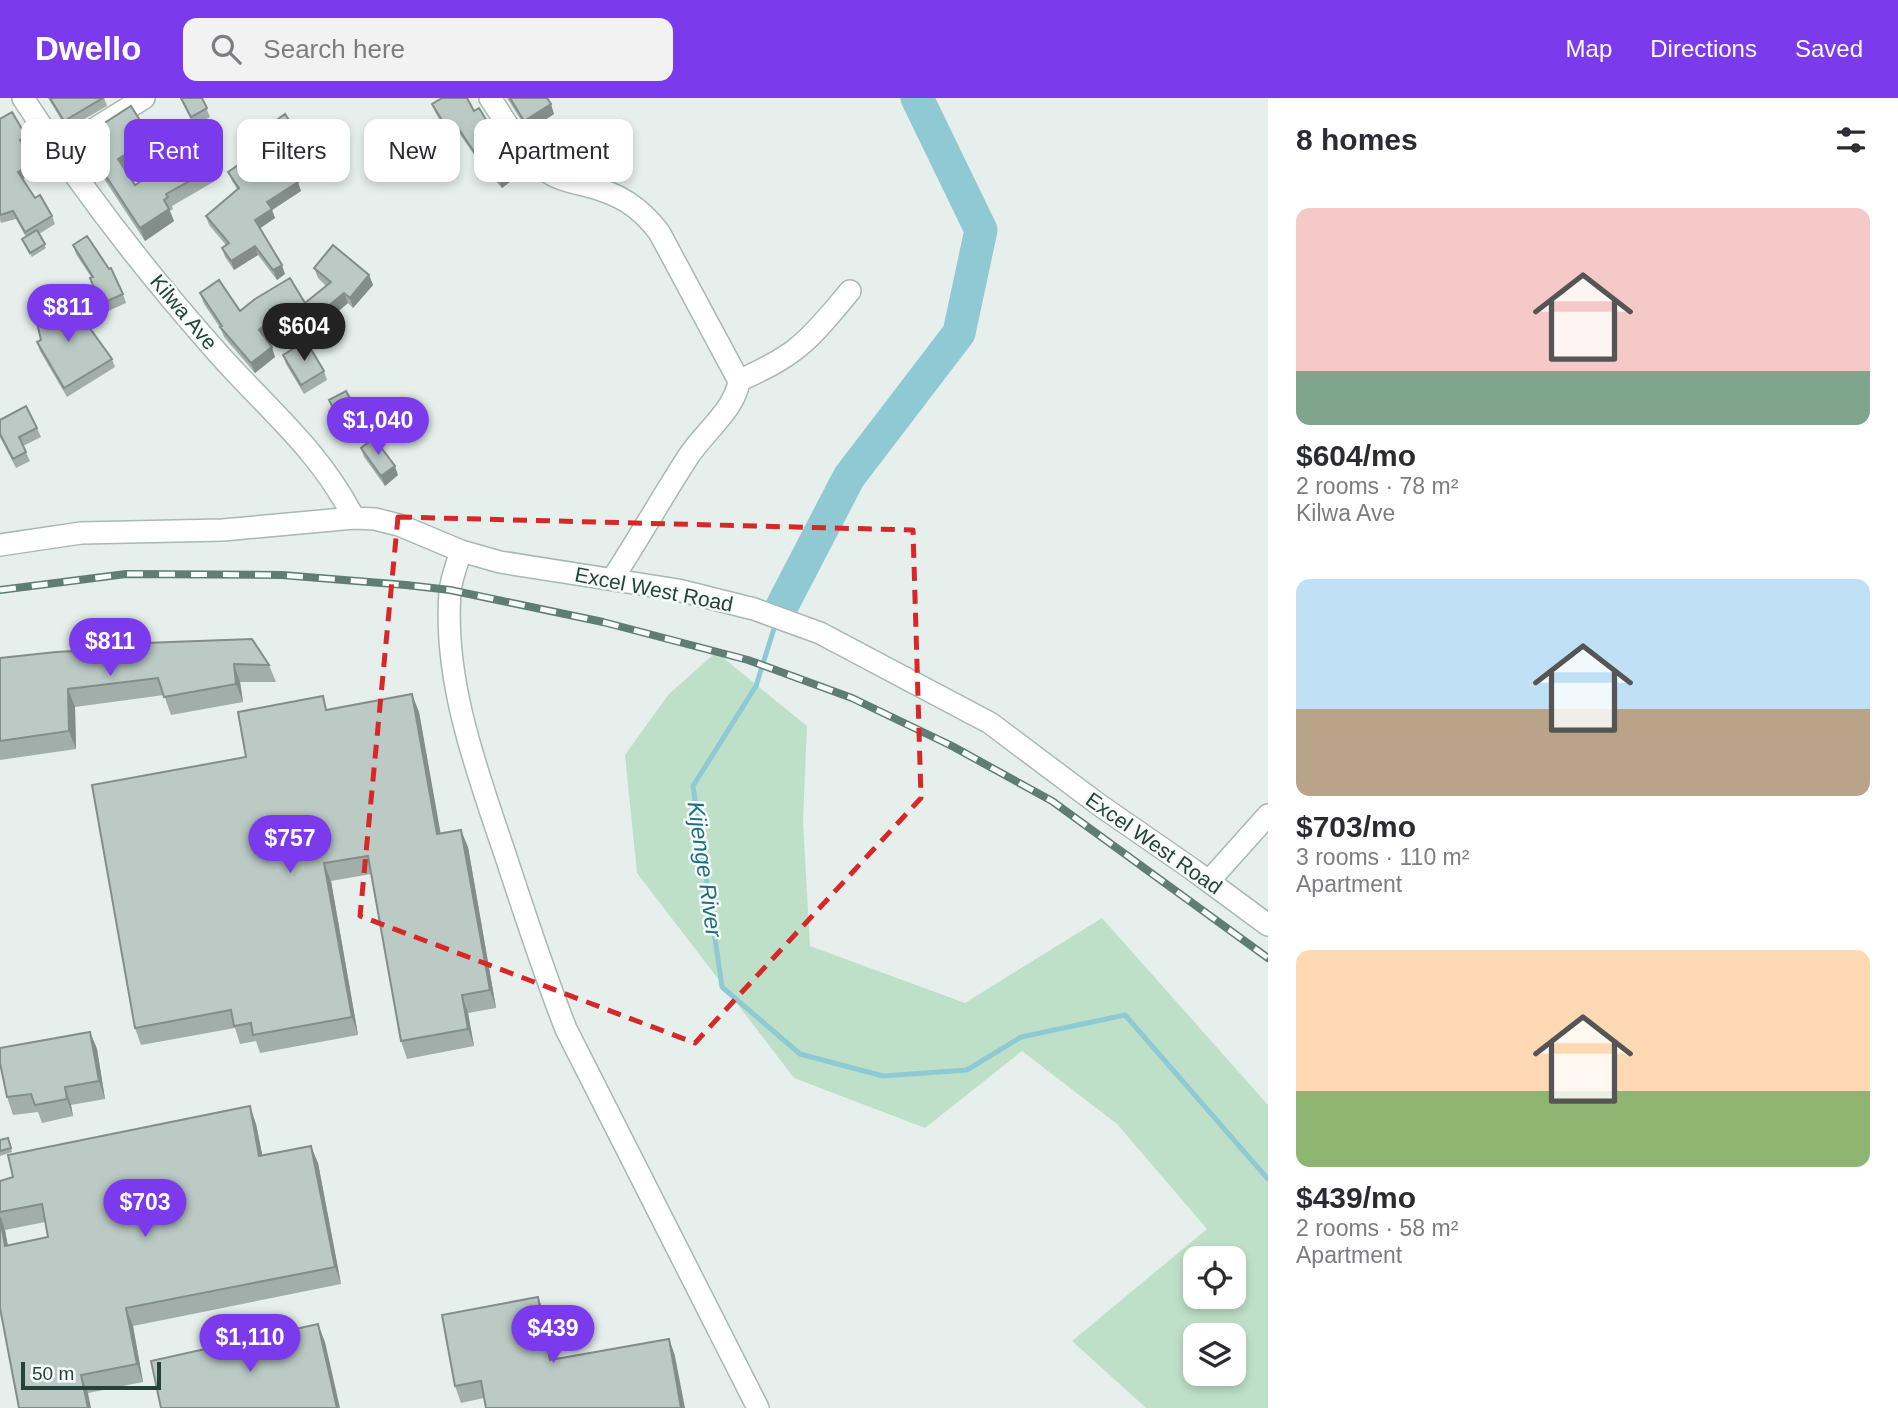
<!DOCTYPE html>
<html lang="en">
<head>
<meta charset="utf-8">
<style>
  body { margin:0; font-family:Arial,sans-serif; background:#f2f2f3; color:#2b2b33; height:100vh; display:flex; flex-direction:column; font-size:26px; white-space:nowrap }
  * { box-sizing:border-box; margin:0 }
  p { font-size:23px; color:#7c7c81 }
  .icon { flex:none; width:38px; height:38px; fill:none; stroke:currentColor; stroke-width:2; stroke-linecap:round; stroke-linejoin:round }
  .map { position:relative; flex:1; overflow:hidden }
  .panel { display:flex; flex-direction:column; background:#fff; width:630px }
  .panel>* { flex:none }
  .hud { position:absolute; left:21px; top:21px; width:665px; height:63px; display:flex; gap:14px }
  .fabs { position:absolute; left:1183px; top:1148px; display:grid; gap:14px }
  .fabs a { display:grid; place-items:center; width:63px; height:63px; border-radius:14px; background:#fff; box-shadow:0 4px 10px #0003; font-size:35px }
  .scale { position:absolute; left:21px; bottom:18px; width:140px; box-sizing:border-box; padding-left:7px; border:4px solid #24423a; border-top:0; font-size:19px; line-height:24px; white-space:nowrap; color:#24423a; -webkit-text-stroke:5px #f7fbf9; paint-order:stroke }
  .price { position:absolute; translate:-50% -60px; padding:0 16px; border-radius:24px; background:#7c3aed; color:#fff; font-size:23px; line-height:46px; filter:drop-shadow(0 2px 4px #0008) }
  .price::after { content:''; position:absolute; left:50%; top:42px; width:21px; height:16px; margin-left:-10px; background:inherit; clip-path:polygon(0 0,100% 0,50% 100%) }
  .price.selected { background:#222; color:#fff }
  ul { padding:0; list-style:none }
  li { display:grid; align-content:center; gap:14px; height:371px; padding:0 28px }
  li span { display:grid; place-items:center; height:217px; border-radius:14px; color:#555 }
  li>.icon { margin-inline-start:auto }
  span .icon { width:126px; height:126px; fill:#fffc; stroke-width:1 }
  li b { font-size:30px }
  h2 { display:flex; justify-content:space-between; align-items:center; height:84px; padding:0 28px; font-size:30px }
  .tag { padding:0 24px; border-radius:14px; background:#fff; box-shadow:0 4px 10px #0003; font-size:24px; line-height:63px }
  .tag.selected { background:#7c3aed; color:#fff }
  header { display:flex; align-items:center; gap:42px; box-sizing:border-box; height:98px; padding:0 35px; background:#7c3aed; color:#fff }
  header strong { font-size:33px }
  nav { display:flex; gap:38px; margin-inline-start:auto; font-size:24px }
  .search { width:490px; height:63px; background:#f2f2f3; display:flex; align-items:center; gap:18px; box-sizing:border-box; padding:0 24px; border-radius:14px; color:#7c7c81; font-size:26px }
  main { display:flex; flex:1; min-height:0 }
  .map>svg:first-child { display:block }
</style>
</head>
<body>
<header>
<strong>Dwello</strong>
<div class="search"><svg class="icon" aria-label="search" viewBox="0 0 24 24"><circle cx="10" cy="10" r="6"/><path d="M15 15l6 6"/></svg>Search here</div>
<nav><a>Map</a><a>Directions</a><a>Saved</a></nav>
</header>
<main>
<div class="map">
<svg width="1268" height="1310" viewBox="0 0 1268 1310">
  <rect width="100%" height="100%" fill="#e6efeb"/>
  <path fill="#bfe0c8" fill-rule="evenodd" d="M 716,554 L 807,628 L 803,723 L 810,848 L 965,905 L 1102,820 L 1268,1007 L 1268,1310 L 1146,1310 L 1072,1243 L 1207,1131 L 1117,1026 L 1022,953 L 925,1030 L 794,980 L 637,775 L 625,657 L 668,597 ZM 1195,1160 L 1234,1160 L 1234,1199 L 1195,1199 ZM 1195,1237 L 1234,1237 L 1234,1276 L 1195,1276 Z"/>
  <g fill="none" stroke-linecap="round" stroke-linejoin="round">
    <path stroke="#8ec9d4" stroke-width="5" d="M 776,524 L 756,588 L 693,688 L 722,889 L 800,956 L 883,978 L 967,972 L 1021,939 L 1125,917 L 1268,1081"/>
    <path stroke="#8ec9d4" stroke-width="33" d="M 782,508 L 849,379 L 959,235 L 981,132 L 917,0"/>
    <defs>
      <path id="minor" d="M 23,0 C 80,89 146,174 216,253 C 268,312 317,349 354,420
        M 490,0 C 507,25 525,60 551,76 C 562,83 576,85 588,88 C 619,96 639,108 659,134 L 739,283 C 735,312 703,335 688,359 C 662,399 639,440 613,480
        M 59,53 L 144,0
        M 739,283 C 759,273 780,264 797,250 C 817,234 833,213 850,193
        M 0,447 L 81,435 L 223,432 L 354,420 L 375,421 L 399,427 L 461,453 L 500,464 L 678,492 L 754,511 L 820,535 L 990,625 L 1098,706 L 1192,771 L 1268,827
        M 461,453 C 457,466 451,481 450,494 C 443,584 478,676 506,759 C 525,817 544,875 566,931 L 758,1310
        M 1209,783 L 1268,717"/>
    </defs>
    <use href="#minor" stroke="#a8b8b2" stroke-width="24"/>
    <use href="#minor" stroke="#fff" stroke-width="21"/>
    <defs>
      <path id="rail" d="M 0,492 L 126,476 L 282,477 L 406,487 L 450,492 L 603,524 L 748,562 L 852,600 L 952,648 L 1052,703 L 1268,860"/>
    </defs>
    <use href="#rail" stroke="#5f7d75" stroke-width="8"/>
    <use href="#rail" stroke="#f7fbf9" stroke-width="5" stroke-dasharray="16" stroke-linecap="butt"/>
  </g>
  <path fill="#a1aea9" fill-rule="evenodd" d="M 48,0 L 104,0 L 107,8 L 67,31 Z
    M 180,0 L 202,0 L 210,19 L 194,28 Z
    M 507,0 L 547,0 L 554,16 L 528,33 Z
    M 432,6 L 474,13 L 496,38 L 522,63 L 525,72 L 502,90 L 490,77 L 489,78 L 459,35 L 451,40 L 435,14 Z
    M 0,21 L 26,38 L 29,46 L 24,49 L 34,63 L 37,71 L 23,81 L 35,100 L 52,118 L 55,126 L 39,136 L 46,150 L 32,159 L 22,141 L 26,139 L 16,121 L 1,125 L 0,122 Z
    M 81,40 L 156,52 L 125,72 L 135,87 L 172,63 L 169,55 L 211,71 L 215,83 L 172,108 L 173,111 L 170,113 L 174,123 L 145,143 L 85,52 Z
    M 251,41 L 310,53 L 313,63 L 293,76 L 301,93 L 272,112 L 275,120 L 260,130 L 285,176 L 277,182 L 258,157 L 234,172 L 225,159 L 222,150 L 226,147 L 209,127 L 206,118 L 237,91 L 232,83 L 228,74 L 257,54 L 254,50 Z
    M 73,147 L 123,196 L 126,205 L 104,215 L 90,180 L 91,179 L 76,156 Z
    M 314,170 L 369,177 L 373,187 L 353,210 L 348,205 L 314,234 L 303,220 L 292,227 L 288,221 L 265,240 L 275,259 L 255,275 L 224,239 L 221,231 L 204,206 L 200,195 L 240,213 L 305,205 L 326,188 L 318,180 Z
    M 57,206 L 63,231 L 112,261 L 115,269 L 67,299 L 40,253 L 37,244 L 41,242 Z
    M 283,257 L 324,273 L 327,282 L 304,296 L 286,266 Z
    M 329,302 L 360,318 L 363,327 L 346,337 L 332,311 Z
    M 0,322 L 37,330 L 41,339 L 23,348 L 30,363 L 16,370 L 0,339 Z
    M 361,350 L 398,377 L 385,388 L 364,359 Z
    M 0,560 L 269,567 L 276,584 L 240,584 L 243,604 L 171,617 L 164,597 L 75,609 L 76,651 L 0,662 Z
    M 328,612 L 419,614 L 440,736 L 468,749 L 496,910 L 468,915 L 474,948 L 407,961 L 401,943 L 371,776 L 331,783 L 358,937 L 260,955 L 256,943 L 240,946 L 235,930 L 141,947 L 135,930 L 246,659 Z
    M 90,934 L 97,951 L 105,1001 L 71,1007 L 73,1018 L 42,1025 L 38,1014 L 13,1017 L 7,999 Z
    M 256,1026 L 262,1057 L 318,1065 L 341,1186 L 133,1228 L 143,1284 L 88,1295 L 0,1210 L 0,1083 ZM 45,1124 L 48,1139 L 8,1148 L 5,1132 Z
    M 8,1040 L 12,1054 L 0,1058 L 0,1042 Z
    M 538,1199 L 544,1216 L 552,1262 L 669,1241 L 675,1258 L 461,1305 L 455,1288 Z"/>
  <path fill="#838d89" d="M 551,6 L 554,16 L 528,33 L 524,23 Z
    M 151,40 L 156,52 L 122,74 L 118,61 Z
    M 310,53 L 313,63 L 291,77 L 288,68 Z
    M 34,63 L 37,71 L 21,82 L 18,74 Z
    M 522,63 L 525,72 L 502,90 L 499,82 Z
    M 487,68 L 490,77 L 489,78 L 485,70 Z
    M 298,84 L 301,93 L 272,112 L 275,120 L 259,131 L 255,122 L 267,104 Z
    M 169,111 L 174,123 L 145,143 L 140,130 Z
    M 255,148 L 258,157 L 234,172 L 231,163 Z
    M 282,167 L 285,176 L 277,182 L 273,172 Z
    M 369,177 L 373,187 L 353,210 L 350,200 Z
    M 344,195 L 348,205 L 314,234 L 310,223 Z
    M 284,211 L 288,221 L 262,242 L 259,232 Z
    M 272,249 L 275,259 L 255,275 L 251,265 Z
    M 395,368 L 398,377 L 385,388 L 381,378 Z
    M 234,566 L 240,584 L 243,604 L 236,586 Z
    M 68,591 L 75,609 L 76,651 L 69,633 Z
    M 412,596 L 419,614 L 444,754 L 437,736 Z
    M 461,732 L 468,749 L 496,910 L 490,892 Z
    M 324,765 L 331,783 L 358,937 L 352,919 Z
    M 462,897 L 468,915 L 474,948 L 468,931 Z
    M 90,934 L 97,951 L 105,1001 L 99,983 Z
    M 65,989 L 71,1007 L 73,1018 L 67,1001 Z
    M 250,1008 L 256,1026 L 266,1075 L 259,1058 Z
    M 311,1048 L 318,1065 L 341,1186 L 335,1169 Z
    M 0,1117 L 5,1132 L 11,1166 L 5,1148 Z
    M 538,1199 L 544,1216 L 556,1279 L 550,1262 Z
    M 126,1210 L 133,1228 L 143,1284 L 137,1266 Z
    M 318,1226 L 325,1244 L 340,1310 L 337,1310 Z
    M 669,1241 L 675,1258 L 685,1310 L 681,1310 Z
    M 81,1277 L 88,1295 L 91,1310 L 88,1310 Z"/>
  <path fill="#bbcac4" stroke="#838d89" stroke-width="2" d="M 50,0 L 103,0 L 64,23 Z
    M 181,0 L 202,0 L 207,10 L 191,19 Z
    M 442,0 L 467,0 L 474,13 L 479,10 L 496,38 L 500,36 L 522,63 L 499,82 L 487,68 L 485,70 L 456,27 L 448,32 L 432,6 Z
    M 510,0 L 547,0 L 551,6 L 524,23 Z
    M 131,8 L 151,40 L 118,61 L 135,87 L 173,62 L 169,55 L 194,41 L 211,71 L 166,96 L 168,99 L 164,102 L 169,111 L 140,130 L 81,40 Z
    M 12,14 L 26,38 L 20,42 L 34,63 L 18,74 L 35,100 L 40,97 L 52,118 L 25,134 L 13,113 L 0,117 L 0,21 Z
    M 285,16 L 310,53 L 288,68 L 298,84 L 267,104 L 272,111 L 255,122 L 282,167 L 273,172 L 255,148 L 231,163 L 222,150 L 229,145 L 206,118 L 239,90 L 228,74 L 259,53 L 251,41 Z
    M 37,132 L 45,146 L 30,155 L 22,141 Z
    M 87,138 L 109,171 L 111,170 L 123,196 L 101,206 L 90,180 L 93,179 L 73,147 Z
    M 333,147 L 369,177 L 350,200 L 344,195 L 310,223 L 299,211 L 301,209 L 288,217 L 284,211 L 259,232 L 272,249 L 251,265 L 220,229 L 222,228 L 200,195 L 219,182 L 240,213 L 255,201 L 290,180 L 305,205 L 331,184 L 314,170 Z
    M 53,198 L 62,232 L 81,218 L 112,261 L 64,290 L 37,244 L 41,242 L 32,203 Z
    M 306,243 L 324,273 L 301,287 L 283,257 Z
    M 346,293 L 360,318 L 343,328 L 329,302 Z
    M 26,308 L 37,330 L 19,339 L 26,354 L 13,361 L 0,336 L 0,322 Z
    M 374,340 L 395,368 L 381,378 L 361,350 Z
    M 252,541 L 269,567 L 234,566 L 236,586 L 164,599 L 158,580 L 68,591 L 69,633 L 0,643 L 0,560 L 56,554 L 147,549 L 145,545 Z
    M 412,596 L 437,736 L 461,732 L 490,892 L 462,897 L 468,931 L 401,943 L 368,758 L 324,765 L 352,919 L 253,937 L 251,925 L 234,928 L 231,912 L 135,930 L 92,687 L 246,659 L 238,614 L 323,598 L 326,612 Z
    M 90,934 L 99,983 L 65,989 L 67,1001 L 35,1007 L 31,996 L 7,999 L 0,965 L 0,950 Z
    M 250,1008 L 259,1058 L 311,1048 L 335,1169 L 126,1210 L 137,1266 L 81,1277 L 88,1310 L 19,1310 L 0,1210 L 0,1120 L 5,1148 L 48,1139 L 42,1106 L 0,1114 L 0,1083 L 13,1079 L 8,1057 Z
    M 8,1040 L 11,1050 L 0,1053 L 0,1042 Z
    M 538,1199 L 550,1262 L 669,1241 L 681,1310 L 486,1310 L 481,1283 L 455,1288 L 442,1217 Z
    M 318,1226 L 337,1310 L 161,1310 L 151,1263 Z"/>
  <path fill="none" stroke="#d62828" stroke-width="5" stroke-dasharray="14 9" stroke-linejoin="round" d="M 398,419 L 913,432 L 921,700 L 695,945 L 360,818 Z"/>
  <g text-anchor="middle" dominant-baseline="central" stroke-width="5" stroke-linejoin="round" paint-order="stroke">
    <g font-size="21" fill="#24423a" stroke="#f7fbf9">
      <text transform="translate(184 214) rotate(50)">Kilwa Ave</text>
      <text transform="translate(654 491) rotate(11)">Excel West Road</text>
      <text transform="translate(1154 745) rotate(35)">Excel West Road</text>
    </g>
    <g font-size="23" font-style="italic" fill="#1c6f80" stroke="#f7fbf9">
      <text transform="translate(705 771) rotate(82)">Kijenge River</text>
    </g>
  </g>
</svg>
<div class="fabs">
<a><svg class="icon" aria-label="locate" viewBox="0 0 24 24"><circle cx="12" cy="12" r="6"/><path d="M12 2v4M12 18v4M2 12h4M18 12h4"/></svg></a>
<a><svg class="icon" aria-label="layers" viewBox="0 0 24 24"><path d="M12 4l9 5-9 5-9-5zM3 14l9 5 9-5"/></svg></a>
</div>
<div class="scale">50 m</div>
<b class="price" style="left:68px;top:246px">$811</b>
<b class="price selected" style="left:304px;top:265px">$604</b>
<b class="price" style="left:378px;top:359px">$1,040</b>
<b class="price" style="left:110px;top:580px">$811</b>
<b class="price" style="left:290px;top:777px">$757</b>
<b class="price" style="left:145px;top:1141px">$703</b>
<b class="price" style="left:553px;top:1267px">$439</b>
<b class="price" style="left:250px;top:1276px">$1,110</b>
<div class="hud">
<a class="tag">Buy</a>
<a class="tag selected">Rent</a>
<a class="tag">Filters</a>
<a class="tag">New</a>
<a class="tag">Apartment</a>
</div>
</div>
<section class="panel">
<h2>8 homes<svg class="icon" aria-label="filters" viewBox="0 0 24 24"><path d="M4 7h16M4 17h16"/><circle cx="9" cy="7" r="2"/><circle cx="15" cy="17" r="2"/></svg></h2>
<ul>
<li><span style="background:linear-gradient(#f6c9c9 75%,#7fa58c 0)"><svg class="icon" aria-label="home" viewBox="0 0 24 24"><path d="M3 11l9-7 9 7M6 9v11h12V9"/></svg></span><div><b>$604/mo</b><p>2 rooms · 78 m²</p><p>Kilwa Ave</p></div></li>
<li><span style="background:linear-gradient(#bfe0f5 60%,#b9a48a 0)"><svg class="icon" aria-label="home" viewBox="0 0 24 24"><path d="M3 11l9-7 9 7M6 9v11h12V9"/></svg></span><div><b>$703/mo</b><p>3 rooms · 110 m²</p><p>Apartment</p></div></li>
<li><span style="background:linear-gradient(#ffd9b3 65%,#8fb573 0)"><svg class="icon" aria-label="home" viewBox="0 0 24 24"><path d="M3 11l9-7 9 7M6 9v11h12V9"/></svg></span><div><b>$439/mo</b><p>2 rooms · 58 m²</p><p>Apartment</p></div></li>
</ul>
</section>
</main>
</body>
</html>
